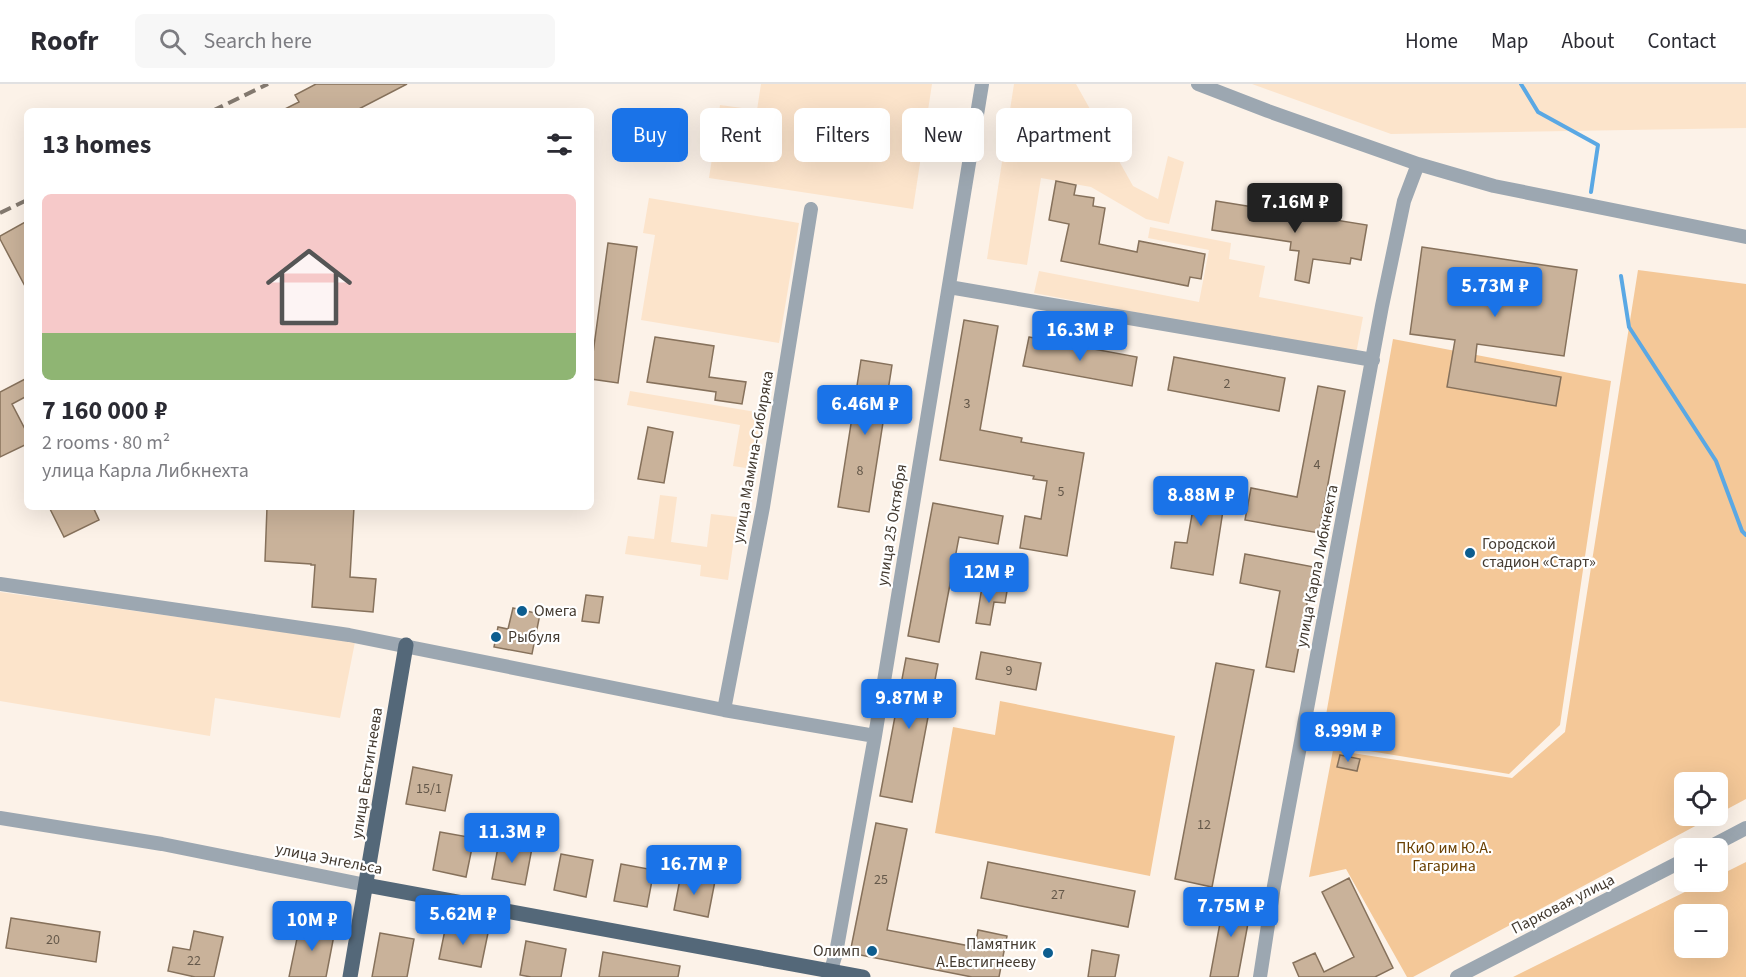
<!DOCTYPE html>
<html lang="en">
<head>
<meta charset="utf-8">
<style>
  body { margin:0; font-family:"Source Sans 3",sans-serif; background:#f7f7f7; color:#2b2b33; height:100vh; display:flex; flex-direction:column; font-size:22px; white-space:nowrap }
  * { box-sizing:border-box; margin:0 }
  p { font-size:20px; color:#7c7c81 }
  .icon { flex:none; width:33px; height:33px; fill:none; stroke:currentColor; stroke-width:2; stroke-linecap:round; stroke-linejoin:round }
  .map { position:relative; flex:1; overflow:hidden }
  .details { position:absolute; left:24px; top:24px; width:570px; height:402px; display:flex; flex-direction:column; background:#fff; border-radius:9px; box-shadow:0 6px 24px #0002 }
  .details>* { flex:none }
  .guide { position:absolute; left:612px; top:24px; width:570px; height:54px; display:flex; gap:12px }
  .tools { position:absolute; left:1674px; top:688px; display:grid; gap:12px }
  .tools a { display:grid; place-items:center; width:54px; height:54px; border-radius:9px; background:#fff; box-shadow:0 6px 24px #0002; font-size:30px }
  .price { position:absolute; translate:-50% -51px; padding:0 14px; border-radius:6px; background:#1a73e8; color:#fff; font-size:20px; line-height:39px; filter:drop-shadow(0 2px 3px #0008) }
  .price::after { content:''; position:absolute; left:50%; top:36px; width:18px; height:14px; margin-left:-9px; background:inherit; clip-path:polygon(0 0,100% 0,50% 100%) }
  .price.current { background:#222; color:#fff }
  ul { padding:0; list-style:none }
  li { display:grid; align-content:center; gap:12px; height:318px; padding:0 18px }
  li span { display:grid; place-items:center; height:186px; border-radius:9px; color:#555 }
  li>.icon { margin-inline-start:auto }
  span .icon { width:108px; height:108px; fill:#fffc; stroke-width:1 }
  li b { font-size:26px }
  h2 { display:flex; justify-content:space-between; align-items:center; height:72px; padding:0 18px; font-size:26px }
  .tag { padding:0 21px; border-radius:9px; background:#fff; box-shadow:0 6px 24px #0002; font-size:21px; line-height:54px }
  .tag.current { background:#1a73e8; color:#fff }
  header { display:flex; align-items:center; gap:36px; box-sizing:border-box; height:84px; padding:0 30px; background:#fff; border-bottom:2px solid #e1e1e2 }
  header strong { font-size:28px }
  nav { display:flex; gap:33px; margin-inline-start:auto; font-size:21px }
  .search { width:420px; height:54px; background:#f7f7f7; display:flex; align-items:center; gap:15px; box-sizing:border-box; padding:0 21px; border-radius:9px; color:#7c7c81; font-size:22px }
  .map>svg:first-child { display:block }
</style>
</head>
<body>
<header>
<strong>Roofr</strong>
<div class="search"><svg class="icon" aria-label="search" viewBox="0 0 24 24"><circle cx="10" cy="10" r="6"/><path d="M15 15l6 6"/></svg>Search here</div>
<nav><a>Home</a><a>Map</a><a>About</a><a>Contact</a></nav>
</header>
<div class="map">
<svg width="1746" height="893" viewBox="0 0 1746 893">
  <rect width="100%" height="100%" fill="#fcf2e8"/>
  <path fill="#fce4cb" d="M 761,0 L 932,0 L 913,125 L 709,94 L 720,21 L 757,26 Z
    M 1014,0 L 1076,0 L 1133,102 L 1158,115 L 1168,72 L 1184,78 L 1169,140 L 1146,135 L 1091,103 L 1041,94 L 1027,181 L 987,175 Z
    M 1252,0 L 1746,0 L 1746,44 L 1391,50 Z
    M 649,114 L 799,139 L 779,259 L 641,236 L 655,151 L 643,149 Z
    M 1150,143 L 1231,159 L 1229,175 L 1265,182 L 1259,213 L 1363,233 L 1356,270 L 1034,209 L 1039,187 L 1199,218 L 1209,166 L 1148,154 Z
    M 630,307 L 762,329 L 752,385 L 733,382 L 740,341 L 627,321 Z
    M 660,411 L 677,413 L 671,458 L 707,463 L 711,430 L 737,433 L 728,496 L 700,492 L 701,481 L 625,470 L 628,452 L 654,455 Z
    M 0,508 L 355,558 L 340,634 L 215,614 L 210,652 L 0,617 Z"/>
  <path fill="#f4c898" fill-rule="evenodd" d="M 1638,186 L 1746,200 L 1746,715 L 1718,730 L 1718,699 L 1684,699 L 1684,732 L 1714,732 L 1413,893 L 1407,893 L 1346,785 L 1309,793 L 1333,666 L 1512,694 L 1565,648 Z
    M 1393,255 L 1611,297 L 1560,641 L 1509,690 L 1321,659 Z
    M 1000,617 L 1175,652 L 1150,792 L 935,749 L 953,643 L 995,651 Z
    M 1746,778 L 1746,893 L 1513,893 L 1705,798 L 1718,798 L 1718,792 ZM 1684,831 L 1718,831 L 1718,864 L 1684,864 Z"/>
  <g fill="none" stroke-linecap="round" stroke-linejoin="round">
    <path stroke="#5aa8e4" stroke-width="4" d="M 1521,0 L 1538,28 L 1598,61 L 1591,108
      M 1621,192 L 1629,243 L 1716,377 L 1742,447 L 1746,451"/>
  </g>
  <path fill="#c9b29a" stroke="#86715b" stroke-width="1.5" d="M 316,0 L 407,0 L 355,27 L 281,27 L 299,18 L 295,11 Z
    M 1056,97 L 1076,101 L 1074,111 L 1094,114 L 1093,122 L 1105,124 L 1099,160 L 1137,168 L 1139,157 L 1205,170 L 1201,195 L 1190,193 L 1188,202 L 1061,177 L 1069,140 L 1049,136 Z
    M 1216,117 L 1367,141 L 1361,176 L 1351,174 L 1350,180 L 1313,175 L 1309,199 L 1295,196 L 1299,167 L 1290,166 L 1291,158 L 1212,146 Z
    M 27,137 L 27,206 L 0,155 L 0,152 Z
    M 608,159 L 637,163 L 618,299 L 591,295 L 591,284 Z
    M 1422,163 L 1577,186 L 1564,272 L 1477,260 L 1475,278 L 1561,293 L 1556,322 L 1447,303 L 1455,256 L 1410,250 Z
    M 964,236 L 998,242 L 980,346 L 1022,354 L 1021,358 L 1084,369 L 1067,472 L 1020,464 L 1025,432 L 1041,435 L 1047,397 L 1033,395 L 1034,392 L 940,376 Z
    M 655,253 L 714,262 L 709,293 L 746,298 L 742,320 L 715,316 L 716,308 L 647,298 Z
    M 1029,253 L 1137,273 L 1132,302 L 1023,282 Z
    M 1174,273 L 1285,294 L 1279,327 L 1168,306 Z
    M 861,276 L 892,281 L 869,428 L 838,423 Z
    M 27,294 L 27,312 L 12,320 L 27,349 L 27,360 L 0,373 L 0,308 Z
    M 1318,302 L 1345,307 L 1319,449 L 1245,436 L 1251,404 L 1297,413 Z
    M 648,343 L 673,348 L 664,399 L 638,395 Z
    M 1186,395 L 1227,401 L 1213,491 L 1171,484 L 1175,458 L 1187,459 L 1193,425 L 1181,423 Z
    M 933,419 L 1003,432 L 998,460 L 959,453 L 939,558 L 908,552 Z
    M 49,423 L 93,423 L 99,436 L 64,453 Z
    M 267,423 L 354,423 L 350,493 L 376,495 L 373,528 L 312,523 L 315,481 L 311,481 L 311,480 L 265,477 Z
    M 1245,470 L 1314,483 L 1294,588 L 1266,583 L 1280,507 L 1240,499 Z
    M 982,503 L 1007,507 L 1005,519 L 994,518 L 990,541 L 976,539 Z
    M 586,511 L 603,513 L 599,539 L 582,537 Z
    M 513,524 L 540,530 L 532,570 L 494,563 L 498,543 L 508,545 Z
    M 981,568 L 1041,579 L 1036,606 L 976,595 Z
    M 906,574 L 938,580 L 912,718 L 880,712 Z
    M 1216,579 L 1254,586 L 1212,803 L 1175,795 Z
    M 1340,671 L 1360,675 L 1357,687 L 1337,683 Z
    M 413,683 L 452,691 L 445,727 L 406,720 Z
    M 876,739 L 907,745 L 887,846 L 975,863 L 978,846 L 1007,852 L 999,893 L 972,893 L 850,869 Z
    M 440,748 L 474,754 L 466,793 L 433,786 Z
    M 499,758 L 532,764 L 525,801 L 492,795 Z
    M 561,770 L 593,776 L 586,813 L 554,806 Z
    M 988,778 L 1135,807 L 1128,843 L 981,814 Z
    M 621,780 L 654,786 L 647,823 L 614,817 Z
    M 681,790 L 715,797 L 708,833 L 674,826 Z
    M 1349,794 L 1393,884 L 1375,893 L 1299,893 L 1293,879 L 1315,869 L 1324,888 L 1354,873 L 1322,808 Z
    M 1225,812 L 1252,818 L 1238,893 L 1210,893 Z
    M 11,834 L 100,848 L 96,878 L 6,864 Z
    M 300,840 L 335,846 L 326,893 L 289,893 Z
    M 446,841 L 488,849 L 481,883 L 439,875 Z
    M 194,847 L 223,853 L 214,893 L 195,893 L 168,887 L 173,863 L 190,866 Z
    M 380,849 L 414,855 L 407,893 L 372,893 Z
    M 526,857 L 566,865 L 561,893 L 531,893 L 520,891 Z
    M 1092,866 L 1119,871 L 1115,893 L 1088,893 Z
    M 603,868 L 680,882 L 678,893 L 599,893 Z"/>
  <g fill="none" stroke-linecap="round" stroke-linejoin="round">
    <path stroke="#9ca7b1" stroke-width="14" d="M 1198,0 L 1268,27 L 1418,80 L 1494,102 L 1746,153
      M 949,203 L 1373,276
      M 0,500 L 349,551 L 724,626 L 875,652
      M 724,626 L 763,423 L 811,125
      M 0,734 L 162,760 L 366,801
      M 1706,765 L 1746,744
      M 831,886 L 836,869 L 875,652 L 982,0
      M 1260,893 L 1274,802 L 1382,222 L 1404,117 L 1418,80
      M 1457,893 L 1684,776"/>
    <path stroke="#546879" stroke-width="15" d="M 366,801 L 863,893
      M 350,893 L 406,561"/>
    <path stroke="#83796f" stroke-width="4" stroke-dasharray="12 6" stroke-linecap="butt" d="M 212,27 L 268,0
      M 0,129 L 27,116"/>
  </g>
  <g fill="#0c5d8f" stroke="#fff" stroke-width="2">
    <circle cx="1470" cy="469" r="6"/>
    <circle cx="522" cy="527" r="6"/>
    <circle cx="496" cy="553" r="6"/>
    <circle cx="872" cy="867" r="6"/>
    <circle cx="1048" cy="869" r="6"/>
  </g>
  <g text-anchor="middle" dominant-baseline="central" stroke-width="4.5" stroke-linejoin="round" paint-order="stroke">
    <g font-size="14" fill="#64584a">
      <text x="1227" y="300">2</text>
      <text x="967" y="320">3</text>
      <text x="1317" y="381">4</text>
      <text x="860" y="387">8</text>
      <text x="1061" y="408">5</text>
      <text x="1009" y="587">9</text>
      <text x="429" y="705">15/1</text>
      <text x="1204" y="741">12</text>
      <text x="881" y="796">25</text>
      <text x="1058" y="811">27</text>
      <text x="53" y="856">20</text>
      <text x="194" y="877">22</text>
    </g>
    <g font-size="16" fill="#433a30" stroke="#fff">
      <text transform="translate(753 373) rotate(-80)">улица Мамина-Сибиряка</text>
      <text transform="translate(892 441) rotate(-81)">улица 25 Октября</text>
      <text transform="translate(1317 482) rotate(-79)">улица Карла Либкнехта</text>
      <text transform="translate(367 689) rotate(-81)">улица Евстигнеева</text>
      <text transform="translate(329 775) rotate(11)">улица Энгельса</text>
      <text transform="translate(1563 820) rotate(-27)">Парковая улица</text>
    </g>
    <g font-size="16" fill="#433a30" stroke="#fff" text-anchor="start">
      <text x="1482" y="460">Городской<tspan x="1482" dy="18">стадион «Старт»</tspan></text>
      <text x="534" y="527">Омега</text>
      <text x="508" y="553">Рыбуля</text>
      <text x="1036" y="860" text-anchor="end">Памятник<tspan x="1036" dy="18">А.Евстигнееву</tspan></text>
      <text x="860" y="867" text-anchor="end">Олимп</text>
    </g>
    <g font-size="16" fill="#6a4002" stroke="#fff">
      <text x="1444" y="764">ПКиО им Ю.А.<tspan x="1444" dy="18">Гагарина</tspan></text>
    </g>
  </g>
</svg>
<div class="tools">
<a><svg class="icon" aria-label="locate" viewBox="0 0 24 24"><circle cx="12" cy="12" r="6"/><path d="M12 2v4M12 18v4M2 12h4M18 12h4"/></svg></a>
<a>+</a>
<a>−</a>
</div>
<b class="price current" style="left:1295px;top:150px">7.16M ₽</b>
<b class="price" style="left:1495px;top:234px">5.73M ₽</b>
<b class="price" style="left:1080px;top:278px">16.3M ₽</b>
<b class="price" style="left:865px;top:352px">6.46M ₽</b>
<b class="price" style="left:1201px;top:443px">8.88M ₽</b>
<b class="price" style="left:989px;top:520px">12M ₽</b>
<b class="price" style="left:909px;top:646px">9.87M ₽</b>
<b class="price" style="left:1348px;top:679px">8.99M ₽</b>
<b class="price" style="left:512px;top:780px">11.3M ₽</b>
<b class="price" style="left:694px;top:812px">16.7M ₽</b>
<b class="price" style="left:1231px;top:854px">7.75M ₽</b>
<b class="price" style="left:463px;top:862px">5.62M ₽</b>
<b class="price" style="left:312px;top:868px">10M ₽</b>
<div class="guide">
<a class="tag current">Buy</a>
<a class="tag">Rent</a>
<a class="tag">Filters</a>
<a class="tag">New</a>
<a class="tag">Apartment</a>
</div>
<section class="details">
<h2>13 homes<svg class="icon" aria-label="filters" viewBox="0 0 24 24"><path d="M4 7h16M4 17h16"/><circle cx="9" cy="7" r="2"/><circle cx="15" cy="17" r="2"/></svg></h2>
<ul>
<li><span style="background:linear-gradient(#f6c9c9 75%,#8fb573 0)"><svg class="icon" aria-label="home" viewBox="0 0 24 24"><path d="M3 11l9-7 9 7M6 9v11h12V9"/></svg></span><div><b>7 160 000 ₽</b><p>2 rooms · 80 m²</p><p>улица Карла Либкнехта</p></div></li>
</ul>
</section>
</div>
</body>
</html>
